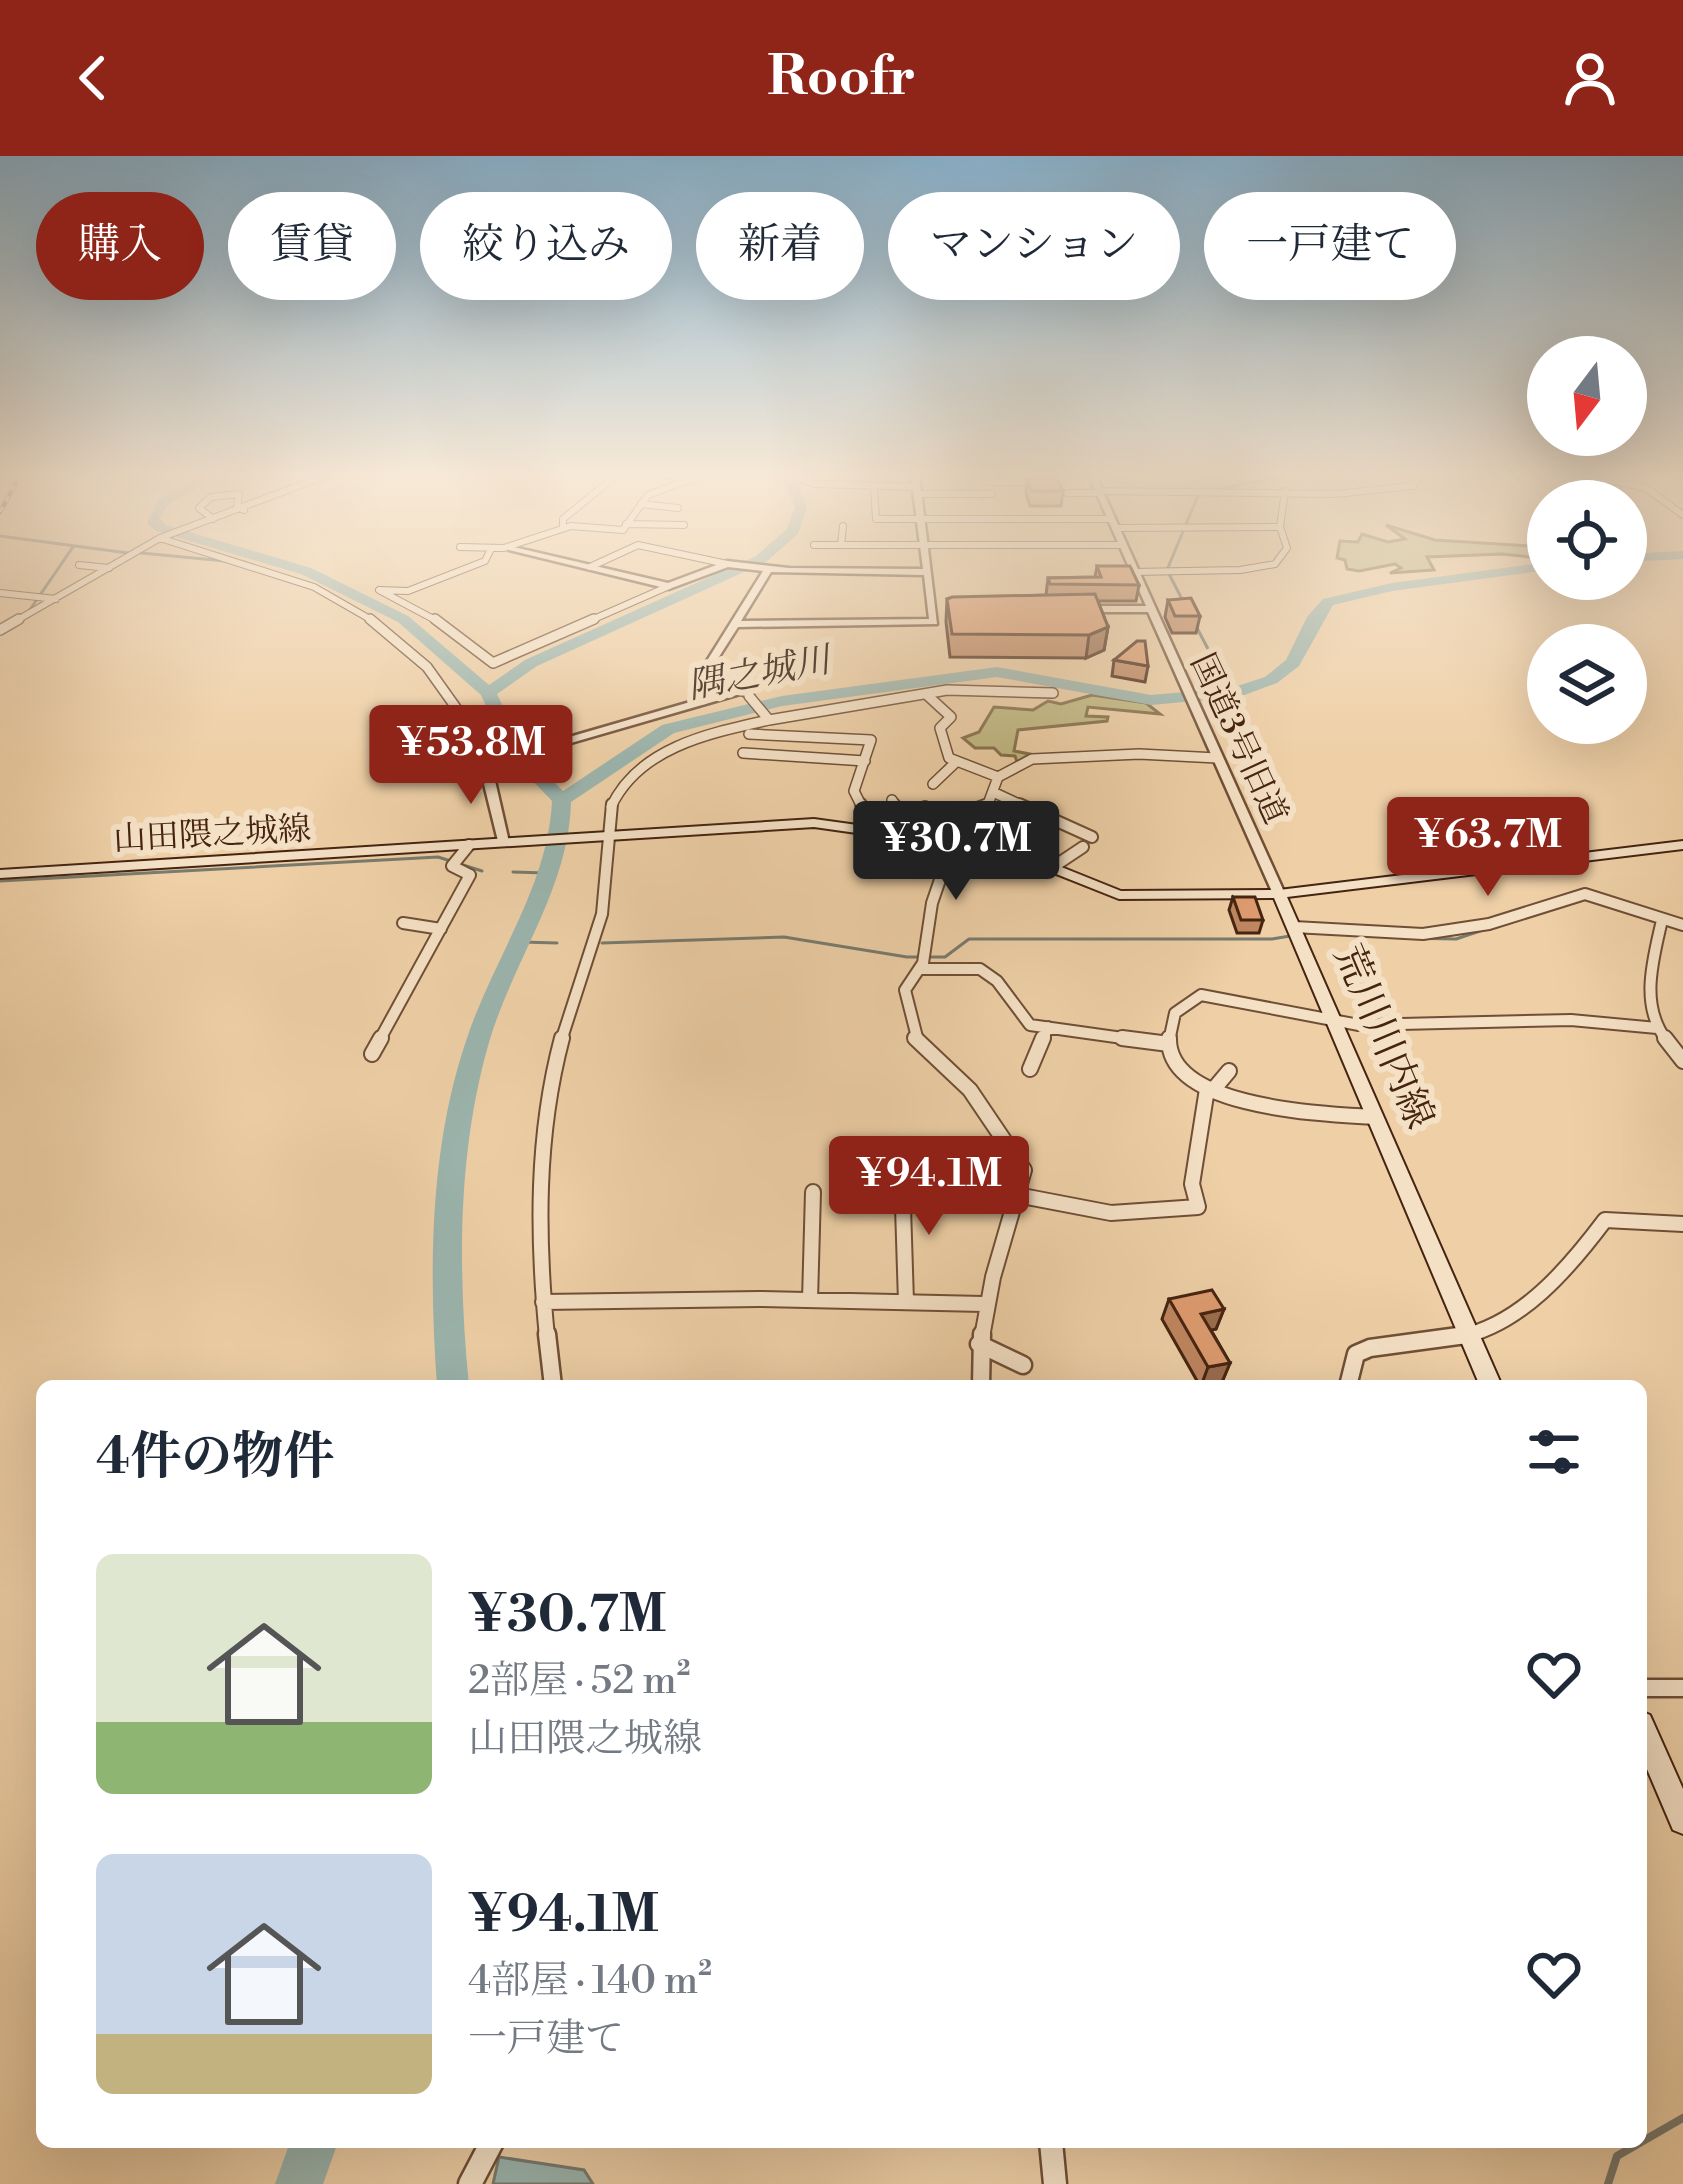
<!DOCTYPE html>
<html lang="ja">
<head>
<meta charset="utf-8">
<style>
  body { margin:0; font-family:"Libre Bodoni","Noto Serif JP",serif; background:#f6f6f7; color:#1f2937; height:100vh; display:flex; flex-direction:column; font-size:45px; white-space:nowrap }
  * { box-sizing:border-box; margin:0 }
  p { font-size:39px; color:#747a83 }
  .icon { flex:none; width:66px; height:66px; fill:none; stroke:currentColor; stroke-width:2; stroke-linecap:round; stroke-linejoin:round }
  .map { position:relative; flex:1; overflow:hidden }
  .details { position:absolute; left:36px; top:1224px; width:1611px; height:768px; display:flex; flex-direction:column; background:#fff; border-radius:18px; box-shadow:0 12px 48px #0002 }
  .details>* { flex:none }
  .banner { position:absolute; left:36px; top:36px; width:1611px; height:108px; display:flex; gap:24px }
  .needle { width:78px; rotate:196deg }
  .buttons { position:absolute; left:1527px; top:180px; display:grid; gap:24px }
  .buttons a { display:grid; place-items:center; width:120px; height:120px; border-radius:50%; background:#fff; box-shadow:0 12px 48px #0002; font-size:60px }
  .price { position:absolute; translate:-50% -102px; padding:0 27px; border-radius:12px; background:#8f2418; color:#fff; font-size:39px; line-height:78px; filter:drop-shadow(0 3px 6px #0008) }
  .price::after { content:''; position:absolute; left:50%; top:72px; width:36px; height:27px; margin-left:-18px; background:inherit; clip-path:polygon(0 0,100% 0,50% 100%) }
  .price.current { background:#222; color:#fff }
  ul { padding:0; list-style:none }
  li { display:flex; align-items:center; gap:36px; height:300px; padding:0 60px }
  li span { display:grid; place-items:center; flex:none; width:336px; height:240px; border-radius:18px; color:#555 }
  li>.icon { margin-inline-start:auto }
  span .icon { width:144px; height:144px; fill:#fffc; stroke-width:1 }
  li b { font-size:51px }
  h2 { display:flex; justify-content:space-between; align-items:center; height:144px; padding:0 60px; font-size:51px }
  .chip { padding:0 42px; border-radius:54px; background:#fff; box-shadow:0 12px 48px #0002; font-size:42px; line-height:108px }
  .chip.current { background:#8f2418; color:#fff }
  header { display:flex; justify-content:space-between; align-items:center; height:156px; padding:0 60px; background:#8f2418; color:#fff; font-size:54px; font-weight:700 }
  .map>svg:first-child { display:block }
</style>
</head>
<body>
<header><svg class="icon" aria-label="back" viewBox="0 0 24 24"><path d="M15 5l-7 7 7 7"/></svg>Roofr<svg class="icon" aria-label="person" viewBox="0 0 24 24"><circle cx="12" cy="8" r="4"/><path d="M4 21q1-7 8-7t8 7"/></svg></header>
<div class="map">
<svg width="1683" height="2028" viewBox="0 0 1683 2028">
  <rect width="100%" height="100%" fill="#eecfa6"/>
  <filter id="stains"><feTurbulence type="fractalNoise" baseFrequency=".00167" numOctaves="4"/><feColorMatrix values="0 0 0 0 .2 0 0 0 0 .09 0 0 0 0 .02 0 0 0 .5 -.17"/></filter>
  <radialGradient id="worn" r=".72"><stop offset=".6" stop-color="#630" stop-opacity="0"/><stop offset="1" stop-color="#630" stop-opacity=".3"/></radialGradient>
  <path fill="#c0b882" stroke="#826e4a" stroke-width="3" d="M 1386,369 L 1435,384 L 1532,390 L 1530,384 L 1548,386 L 1548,403 L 1502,398 L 1427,401 L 1434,414 L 1390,417 L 1401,412 L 1395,408 L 1359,415 L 1347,413 L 1345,404 L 1337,402 L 1340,385 L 1358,386 L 1362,378 L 1388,386 L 1405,383 Z
    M 1092,539 L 1146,547 L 1160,558 L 1088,551 L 1086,560 L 1108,561 L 1107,565 L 1018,574 L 1014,595 L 1030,598 L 1017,606 L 1015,600 L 1001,599 L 994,592 L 975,592 L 963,582 L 979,576 L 994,551 L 1033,554 L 1048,545 L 1061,548 Z"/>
  <path fill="#9bb5ae" stroke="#797b6f" stroke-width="3" d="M 499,2001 L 584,2014 L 593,2028 L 493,2028 Z"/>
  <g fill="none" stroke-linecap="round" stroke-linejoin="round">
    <path stroke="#797b6f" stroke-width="3" d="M 0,380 L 128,397
      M 141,397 L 225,405
      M 1184,447 L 1167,414 L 1199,337 L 1278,321 L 1322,318
      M 29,455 L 73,391
      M 1195,468 L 1222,520 L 1237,536
      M 513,716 L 545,717
      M 0,725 L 438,701 L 482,715
      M 1403,782 L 1456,783 L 1480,775
      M 522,786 L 557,787
      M 602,787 L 784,781 L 907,801 L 945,801 L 969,783 L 1272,783 L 1314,776"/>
    <path stroke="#797b6f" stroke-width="8" d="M 1608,2028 L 1617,2000 L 1683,1962"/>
    <path fill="#9bb5ae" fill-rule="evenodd" d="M 206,318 L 222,318 L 168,348 L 159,363 L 166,369 L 311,412 L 408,460 L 489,529 L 525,504 L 756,400 L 787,373 L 795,351 L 781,318 L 793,318 L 807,351 L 798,378 L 766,406 L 537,510 L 497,538 L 525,597 L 563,635 L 662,569 L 782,540 L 997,511 L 1151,539 L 1231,532 L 1265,521 L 1286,504 L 1307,461 L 1323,443 L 1392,427 L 1548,406 L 1548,414 L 1392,435 L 1333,449 L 1299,510 L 1277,527 L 1239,541 L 1151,549 L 997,521 L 782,550 L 674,577 L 571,646 C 569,734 511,807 488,890 C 457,999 458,1118 469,1230 L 437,1230 C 429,1117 429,994 466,885 C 492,804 548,732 552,645 L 508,599 L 481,539 L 398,466 L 301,418 L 156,375 L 147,367 L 159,343 Z
      M 1683,395 L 1683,403 L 1626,406 L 1626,398 Z
      M 290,1986 L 338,1986 L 323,2028 L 275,2028 Z"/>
    <defs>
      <path id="minor-far5" d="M 801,318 L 801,323 L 814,328 L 917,331
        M 1580,318 L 1646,332 L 1683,359
        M 666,319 L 692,325
        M 988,326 L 1043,326
        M 874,331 L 876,363 L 1111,363
        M 1099,335 L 1335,338 L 1413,330 L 1421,318
        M 1067,337 L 1099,337
        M 918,338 L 992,338
        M 641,348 L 678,352
        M 213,363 L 199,352 L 211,341 L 239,338 L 237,351 L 244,354
        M 626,368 L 684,369
        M 843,370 L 841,389 L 1122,389
        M 563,371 L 563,363 L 618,318
        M 1115,372 L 1280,371
        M 160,382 L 314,431 L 375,466
        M 814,389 L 841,389
        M 460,391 L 504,392 L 571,370 L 623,374 L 648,339 L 705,318
        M 79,409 L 109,412
        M 590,411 L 638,389 L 727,408
        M 1133,416 L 1240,414 L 1275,408 L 1287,392 L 1280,371 L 1285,335
        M 0,437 L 56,443
        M 14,466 L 160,382 L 330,318
        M 439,466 L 379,434 L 408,435 L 485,405 L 490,395
        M 587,466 L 669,430"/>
      <path id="minor-far4" d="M 370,463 L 427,511 L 494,605
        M 435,463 L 493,507 L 594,463
        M 0,474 L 19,463
        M 927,539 L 951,561 L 940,572 L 949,602 L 998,621
        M 769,564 L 947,534 L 1053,537
        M 749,578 L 871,584 L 854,635 L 862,651
        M 743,597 L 865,605
        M 933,628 L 955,607
        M 993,636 L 1025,651
        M 892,644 L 896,651
        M 611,651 C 639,591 710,577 769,564 L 749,540
        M 981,651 L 988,648 L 998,621 L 1032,603 L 1139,598 L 1217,602"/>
      <path id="minor-far3" d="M 861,648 L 875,674
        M 894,648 L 897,653 L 922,656
        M 1019,648 L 1092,681
        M 912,682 L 925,651
        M 1050,713 L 1083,691
        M 1662,764 C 1653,804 1639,849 1667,885
        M 403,767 L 441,773
        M 1294,771 L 1423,778 L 1489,768 L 1585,738 L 1683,769
        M 921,813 L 980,813 L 997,825 L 1030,869 L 1144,885
        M 379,885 L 470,719 L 452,710 L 469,689
        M 561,885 L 602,758 L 612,648
        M 918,885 L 905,834 L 923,807 L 932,747 L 963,657 L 988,648
        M 1042,885 L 1048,871
        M 1169,885 L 1175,857 L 1201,839 L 1359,869 L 1571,864 L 1657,872"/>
      <path id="minor-far2" d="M 915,882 L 970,934 L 1024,1014 L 993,1121 L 982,1181
        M 1122,882 L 1169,888
        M 1169,882 C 1167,953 1325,958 1375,961
        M 1665,882 L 1683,905
        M 372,898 L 381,882
        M 1030,913 L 1043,882
        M 1213,934 L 1229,915
        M 902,1019 L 906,1146
        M 1017,1039 L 1111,1057 L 1198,1051 L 1192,1028 L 1207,933
        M 810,1144 L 813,1036
        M 543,1146 L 759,1143 L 983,1148
        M 547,1181 C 537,1080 536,980 562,882
        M 1459,1181 C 1521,1169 1569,1112 1605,1064 L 1683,1068"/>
      <path id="minor-far1" d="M 547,1178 L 553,1230
        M 979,1188 L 1023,1209
        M 981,1230 L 982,1178
        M 1348,1230 L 1356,1198 L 1370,1192 L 1473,1178
        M 1641,1532 L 1683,1532"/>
      <path id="minor" d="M 1051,1986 L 1055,2028
        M 470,2028 L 492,1986"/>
      <path id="tertiary" d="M 911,318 L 919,318 L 937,468 L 738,471 L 715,507 L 753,539 L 752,541 L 740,538 L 495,609 L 493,616 L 509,686 L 507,689 L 499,689 L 481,616 L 486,605 L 735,533 L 705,508 L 763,415 L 728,411 L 669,433 L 509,394 L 509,390 L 668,427 L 727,405 L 789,412 L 923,413 ZM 771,416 L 924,419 L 929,463 L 741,465 Z
        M 1088,318 L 1095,318 L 1285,738 L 1284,741 L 1274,741 L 1273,738 L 1148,456 L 1083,456 L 1078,453 L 1083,450 L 1146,450 Z"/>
      <path id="secondary" d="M 814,663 L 1009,690 L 1121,735 L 1279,734 L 1683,685 L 1683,693 L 1287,741 L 1502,1230 L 1480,1230 L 1274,742 L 1119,743 L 1006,698 L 814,671 L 0,722 L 0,714 Z
        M 1641,1555 L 1650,1559 L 1683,1633 L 1683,1678 L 1673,1674 L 1641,1599 Z"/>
    </defs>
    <use href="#minor-far5" stroke="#6f4f36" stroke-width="8"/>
    <use href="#minor-far4" stroke="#6f4f36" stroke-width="12"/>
    <use href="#minor-far3" stroke="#6f4f36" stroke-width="14"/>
    <use href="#minor-far2" stroke="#6f4f36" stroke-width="18"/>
    <use href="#minor-far1" stroke="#6f4f36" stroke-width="21"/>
    <use href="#minor" stroke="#6f4f36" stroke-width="27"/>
    <use href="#tertiary" stroke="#6f4f36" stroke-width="5"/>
    <use href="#secondary" stroke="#452411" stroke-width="4"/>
    <use href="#minor-far5" stroke="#f4e0c5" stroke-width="6"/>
    <use href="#minor-far4" stroke="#f4e0c5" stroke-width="9"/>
    <use href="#minor-far3" stroke="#f4e0c5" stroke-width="10"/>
    <use href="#minor-far2" stroke="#f4e0c5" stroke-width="14"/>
    <use href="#minor-far1" stroke="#f4e0c5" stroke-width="16"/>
    <use href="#minor" stroke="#f4e0c5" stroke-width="22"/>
    <use href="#tertiary" fill="#f4e0c5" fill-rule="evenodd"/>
    <use href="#secondary" fill="#f4e0c5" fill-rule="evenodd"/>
    <defs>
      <path id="rail" d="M 0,356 L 21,318"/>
    </defs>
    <use href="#rail" stroke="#452411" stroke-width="4.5"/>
    <use href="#rail" stroke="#f4e0c5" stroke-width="3" stroke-dasharray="6" stroke-linecap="butt"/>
  </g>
  <path fill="#bf8660" stroke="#452411" stroke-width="3" d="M 1027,322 L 1063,335 L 1061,350 L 1030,350 L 1026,337 Z
    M 1097,410 L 1139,429 L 1136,445 L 1098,445 L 1108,471 L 1104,494 L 1086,502 L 950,501 L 946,466 L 947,443 L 1046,439 L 1048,422 L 1095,421 Z
    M 1168,444 L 1200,460 L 1196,477 L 1172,477 L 1165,461 Z
    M 1114,504 L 1148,510 L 1145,526 L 1112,520 Z
    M 1233,741 L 1263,764 L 1259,777 L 1237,777 L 1229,754 Z
    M 1169,1143 L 1224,1153 L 1216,1173 L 1211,1174 L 1230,1207 L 1222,1226 L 1200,1230 L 1162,1163 Z"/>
  <path fill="#9b6d4e" stroke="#452411" stroke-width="3" d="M 1108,471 L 1104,494 L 1086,502 L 1089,479 Z
    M 1224,1153 L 1216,1173 L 1194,1178 L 1201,1158 Z
    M 1230,1207 L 1222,1226 L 1201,1230 L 1208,1211 Z"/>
  <path fill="#de9c70" stroke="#452411" stroke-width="3" d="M 1027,322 L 1057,322 L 1063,335 L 1032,335 Z
    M 1097,410 L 1130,410 L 1139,429 L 1050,428 L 1048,422 L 1101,421 Z
    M 1095,438 L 1108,471 L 1089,479 L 952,478 L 947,443 L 952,441 Z
    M 1191,442 L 1200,460 L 1175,460 L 1168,444 Z
    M 1137,485 L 1145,485 L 1148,510 L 1114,504 Z
    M 1233,741 L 1255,741 L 1263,764 L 1241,764 Z
    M 1212,1134 L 1224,1153 L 1201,1158 L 1230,1207 L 1208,1211 L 1169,1143 Z"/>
  <linearGradient id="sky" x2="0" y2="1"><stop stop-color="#89b4d1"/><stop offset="0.53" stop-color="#f7e9d7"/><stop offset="1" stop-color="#f7e9d7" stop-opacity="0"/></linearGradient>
  <rect width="1683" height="602" fill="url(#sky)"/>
  <g text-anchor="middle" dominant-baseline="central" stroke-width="12" stroke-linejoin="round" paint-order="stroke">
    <g font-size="33" fill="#452411" stroke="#f4e0c5">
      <text transform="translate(1238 583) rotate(65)">国道3号旧道</text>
      <text transform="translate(212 679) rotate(-3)">山田隈之城線</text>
    </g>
    <g font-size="36" font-style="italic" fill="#5a4838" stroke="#f4e0c5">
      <text transform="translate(759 518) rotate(-11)">隅之城川</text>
    </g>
    <g font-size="39" fill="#452411" stroke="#f4e0c5">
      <text transform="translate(1383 881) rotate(67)">荒川川内線</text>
    </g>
  </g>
  <rect width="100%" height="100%" filter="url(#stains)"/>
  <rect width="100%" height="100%" fill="url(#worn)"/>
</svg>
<div class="buttons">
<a><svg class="needle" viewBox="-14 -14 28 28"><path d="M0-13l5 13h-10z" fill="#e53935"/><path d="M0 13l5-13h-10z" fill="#747a83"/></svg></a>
<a><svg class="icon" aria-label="locate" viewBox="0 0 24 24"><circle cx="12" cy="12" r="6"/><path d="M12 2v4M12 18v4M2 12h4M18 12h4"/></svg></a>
<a><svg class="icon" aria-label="layers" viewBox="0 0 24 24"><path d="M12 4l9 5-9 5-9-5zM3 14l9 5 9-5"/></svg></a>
</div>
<b class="price" style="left:471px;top:651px">¥53.8M</b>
<b class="price" style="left:1488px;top:743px">¥63.7M</b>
<b class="price current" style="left:956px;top:747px">¥30.7M</b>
<b class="price" style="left:929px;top:1082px">¥94.1M</b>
<div class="banner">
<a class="chip current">購入</a>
<a class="chip">賃貸</a>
<a class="chip">絞り込み</a>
<a class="chip">新着</a>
<a class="chip">マンション</a>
<a class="chip">一戸建て</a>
</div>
<section class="details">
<h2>4件の物件<svg class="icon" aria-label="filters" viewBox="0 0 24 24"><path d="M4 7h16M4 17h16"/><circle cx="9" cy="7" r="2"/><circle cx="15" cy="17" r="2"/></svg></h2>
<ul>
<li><span style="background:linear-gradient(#dfe7d0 70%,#8fb573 0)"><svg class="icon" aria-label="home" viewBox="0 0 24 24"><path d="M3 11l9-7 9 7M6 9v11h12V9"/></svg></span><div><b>¥30.7M</b><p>2部屋 · 52 m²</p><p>山田隈之城線</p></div><svg class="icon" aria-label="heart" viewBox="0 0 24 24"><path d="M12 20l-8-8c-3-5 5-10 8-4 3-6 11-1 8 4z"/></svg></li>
<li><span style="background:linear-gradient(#c9d6e8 75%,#c2b280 0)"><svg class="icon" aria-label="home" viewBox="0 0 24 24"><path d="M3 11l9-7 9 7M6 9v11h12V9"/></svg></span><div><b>¥94.1M</b><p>4部屋 · 140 m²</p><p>一戸建て</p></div><svg class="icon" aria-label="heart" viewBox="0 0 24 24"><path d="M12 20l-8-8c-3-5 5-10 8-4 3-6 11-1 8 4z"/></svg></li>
</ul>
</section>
</div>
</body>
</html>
